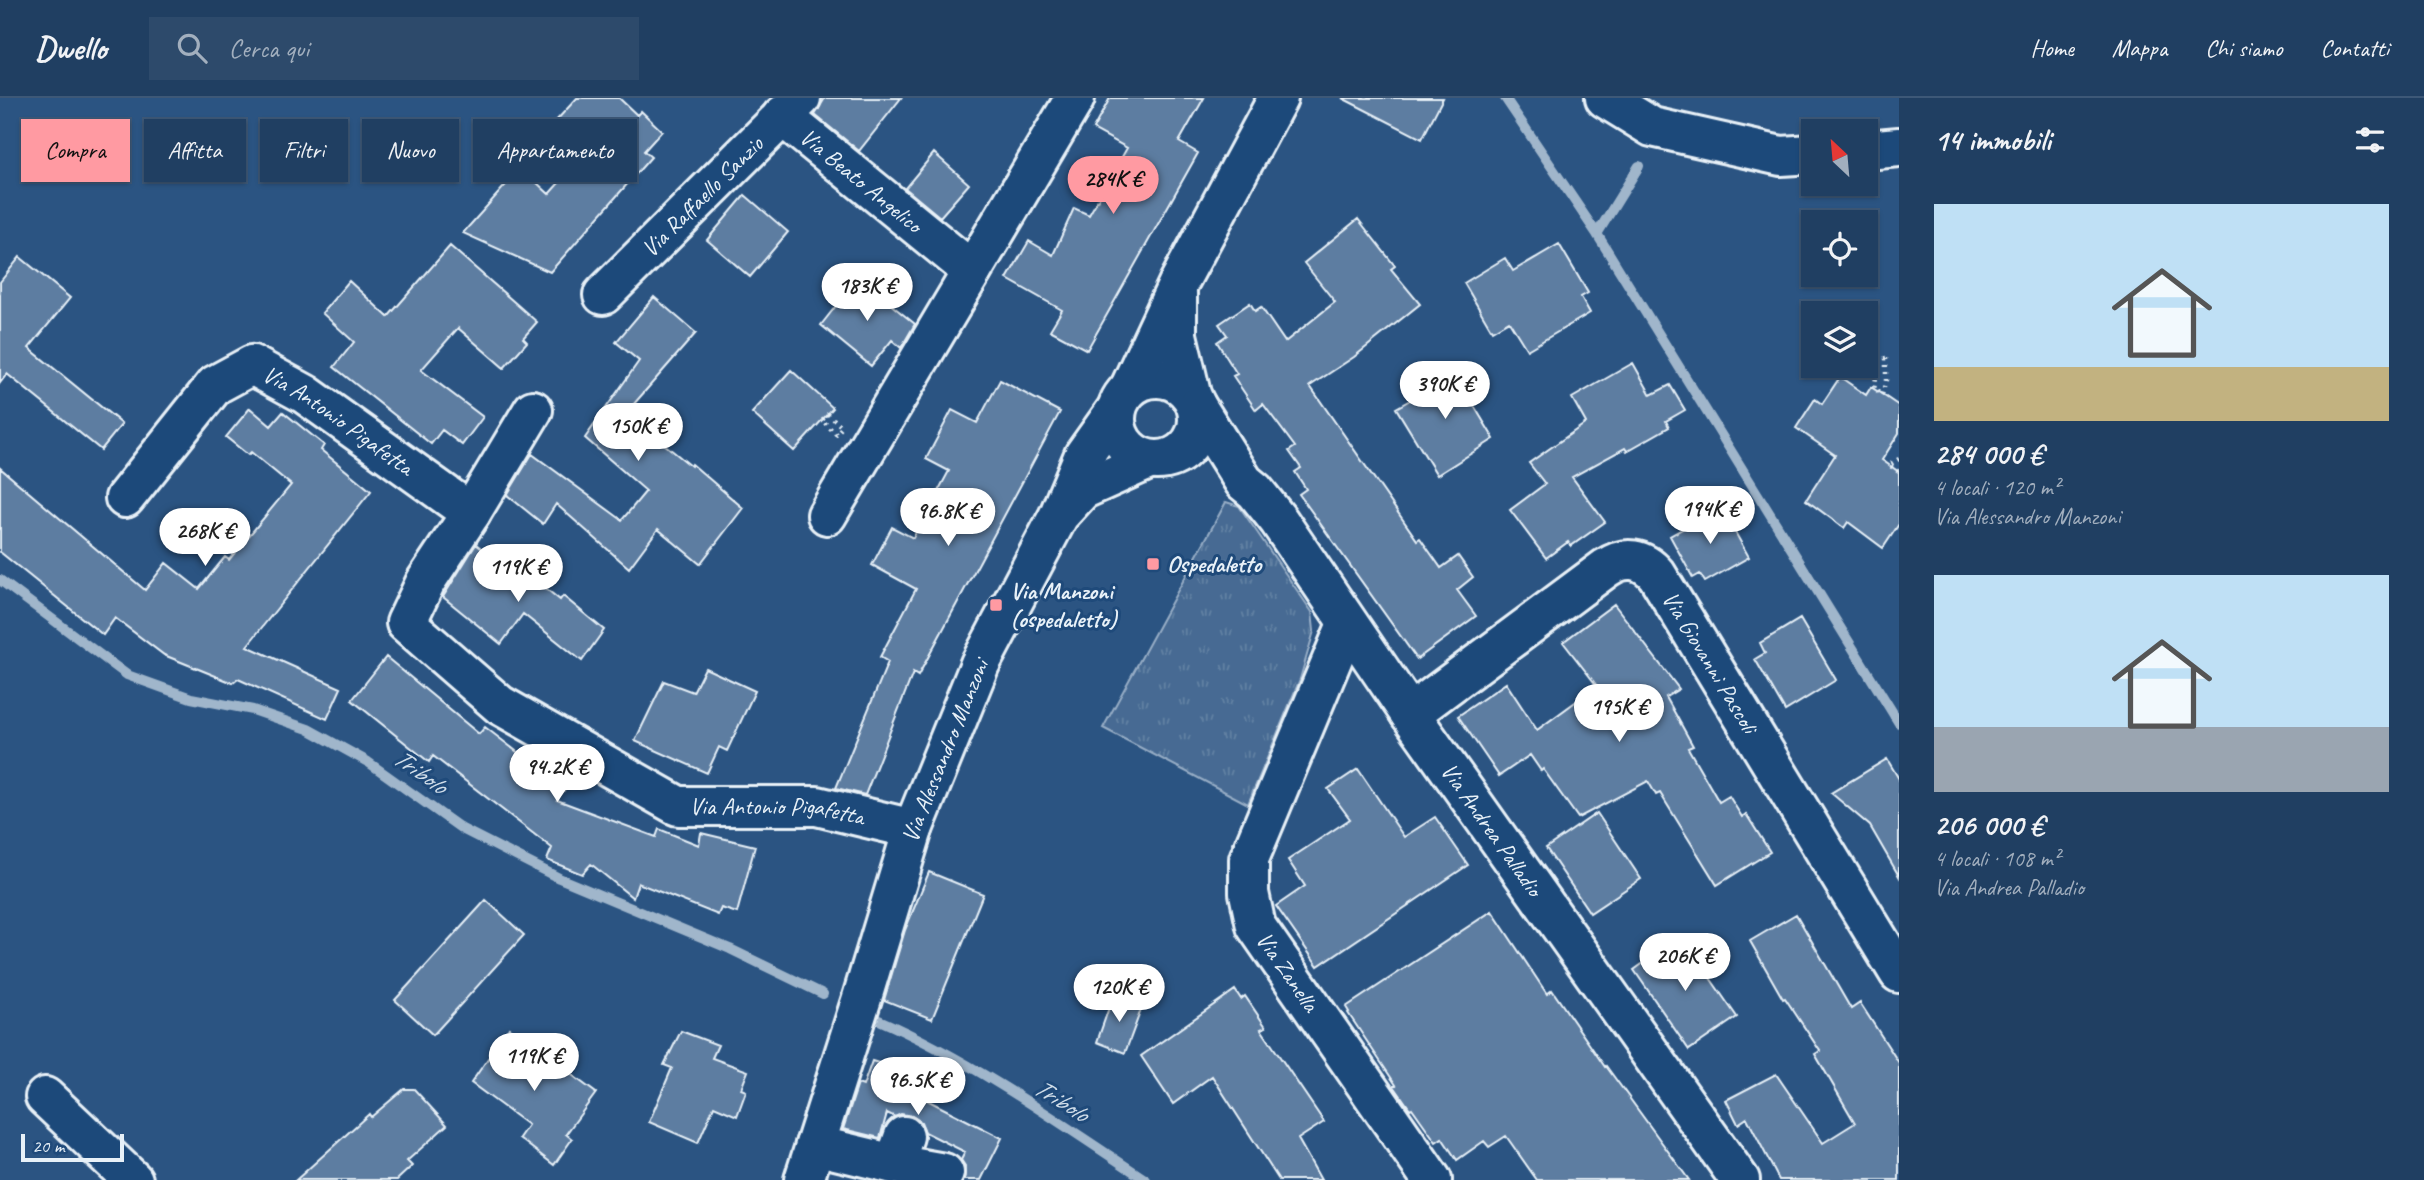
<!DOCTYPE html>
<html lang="it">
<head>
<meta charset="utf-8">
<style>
  body { margin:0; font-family:Caveat,sans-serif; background:#2d4a6b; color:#f1f3f6; height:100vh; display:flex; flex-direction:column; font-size:26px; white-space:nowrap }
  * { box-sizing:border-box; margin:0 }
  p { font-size:23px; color:#a2afbe }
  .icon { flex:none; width:38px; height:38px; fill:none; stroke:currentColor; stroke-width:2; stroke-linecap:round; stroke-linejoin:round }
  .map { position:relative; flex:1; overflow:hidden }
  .sheet { display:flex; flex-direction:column; background:#203f62; width:525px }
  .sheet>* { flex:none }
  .banner { position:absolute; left:21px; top:21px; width:665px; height:63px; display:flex; gap:14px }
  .needle { width:46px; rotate:334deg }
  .tools { position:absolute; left:1801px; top:21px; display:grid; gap:14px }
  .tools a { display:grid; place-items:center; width:77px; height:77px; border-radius:0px; background:#203f62; box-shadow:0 2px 5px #0004,0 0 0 2px #3d5877; font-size:35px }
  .scale { position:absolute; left:21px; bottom:18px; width:103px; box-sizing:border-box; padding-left:7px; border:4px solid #e8f1f8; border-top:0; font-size:19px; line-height:24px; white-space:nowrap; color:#e8f1f8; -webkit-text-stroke:5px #1f4a7a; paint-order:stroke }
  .price { position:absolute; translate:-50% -60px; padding:0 16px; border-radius:24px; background:#fff; color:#222; font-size:23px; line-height:46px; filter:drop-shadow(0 2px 4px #0008) }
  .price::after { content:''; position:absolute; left:50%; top:42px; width:21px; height:16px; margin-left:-10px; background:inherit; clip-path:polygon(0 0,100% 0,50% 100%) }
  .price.on { background:#ff9aa2; color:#111 }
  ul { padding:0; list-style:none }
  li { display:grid; align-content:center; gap:14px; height:371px; padding:0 35px }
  li span { display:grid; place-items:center; height:217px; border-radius:0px; color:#555 }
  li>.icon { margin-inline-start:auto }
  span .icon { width:126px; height:126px; fill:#fffc; stroke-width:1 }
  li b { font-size:30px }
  h2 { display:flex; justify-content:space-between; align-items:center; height:84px; padding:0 35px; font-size:30px }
  .chip { padding:0 24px; border-radius:0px; background:#203f62; box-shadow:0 2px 5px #0004,0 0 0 2px #3d5877; font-size:24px; line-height:63px }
  .chip.on { background:#ff9aa2; color:#111 }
  header { display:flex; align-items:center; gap:42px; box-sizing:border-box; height:98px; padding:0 35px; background:#203f62; border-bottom:2px solid #3d5877 }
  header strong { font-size:33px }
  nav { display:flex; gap:38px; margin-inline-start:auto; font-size:24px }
  .search { width:490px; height:63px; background:#2d4a6b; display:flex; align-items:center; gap:18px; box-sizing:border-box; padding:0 24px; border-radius:0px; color:#a2afbe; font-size:26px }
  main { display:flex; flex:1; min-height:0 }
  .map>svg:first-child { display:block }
</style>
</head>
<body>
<header>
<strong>Dwello</strong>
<div class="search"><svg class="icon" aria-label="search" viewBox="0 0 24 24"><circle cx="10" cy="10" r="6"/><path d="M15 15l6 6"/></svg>Cerca qui</div>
<nav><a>Home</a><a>Mappa</a><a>Chi siamo</a><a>Contatti</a></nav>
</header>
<main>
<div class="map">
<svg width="1899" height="1082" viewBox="0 0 1899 1082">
  <defs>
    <pattern id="grass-tufts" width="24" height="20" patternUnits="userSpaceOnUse" patternTransform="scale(1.75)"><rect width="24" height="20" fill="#476b93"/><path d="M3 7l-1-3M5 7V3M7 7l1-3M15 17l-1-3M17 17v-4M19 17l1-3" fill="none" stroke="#6281a3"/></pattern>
  </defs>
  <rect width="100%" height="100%" fill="#2b5482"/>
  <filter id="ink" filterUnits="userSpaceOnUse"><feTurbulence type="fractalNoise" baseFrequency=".0143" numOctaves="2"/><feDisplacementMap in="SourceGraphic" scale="14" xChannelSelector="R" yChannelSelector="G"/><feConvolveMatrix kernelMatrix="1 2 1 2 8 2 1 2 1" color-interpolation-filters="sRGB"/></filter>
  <g filter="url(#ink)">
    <path fill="url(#grass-tufts)" stroke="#98aec6" stroke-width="2" d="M 1226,404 L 1239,408 L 1312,514 L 1314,533 L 1300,581 L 1248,706 L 1103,630 Z"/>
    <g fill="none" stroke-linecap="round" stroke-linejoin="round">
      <path stroke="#a0b6cb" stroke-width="10" d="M 1505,0 L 1597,136 L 1899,625
        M 1597,136 L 1639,68
        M 0,482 L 127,577 L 191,600 L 253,612 L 308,631 L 368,664 L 462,731 L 559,780 L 730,851 L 823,896
        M 879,922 C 971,962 1062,1026 1146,1082"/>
    </g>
    <path fill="#5d7da1" stroke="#e8f1f8" stroke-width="2" d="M 577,0 L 619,0 L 637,17 L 641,13 L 662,33 L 644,53 L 651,59 L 550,174 L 463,135 L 521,70 L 549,96 L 586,55 L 554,25 Z
      M 825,0 L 901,0 L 859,53 L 815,17 Z
      M 1110,0 L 1204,0 L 1179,44 L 1198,55 L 1087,252 L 1050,232 L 1062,212 L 1007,181 L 1029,143 L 1053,157 L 1074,110 L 1089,117 L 1127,50 L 1093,31 Z
      M 1342,0 L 1443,0 L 1422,41 Z
      M 934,55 L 969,86 L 940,119 L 905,90 Z
      M 745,97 L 788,134 L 750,179 L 707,142 Z
      M 1358,121 L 1395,168 L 1391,171 L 1420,206 L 1354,259 L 1310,288 L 1417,442 L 1420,440 L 1441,470 L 1458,458 L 1473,479 L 1457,492 L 1476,518 L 1417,561 L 1299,396 L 1306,391 L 1295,374 L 1301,370 L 1289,353 L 1295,349 L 1263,306 L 1256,312 L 1233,278 L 1237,276 L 1217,244 L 1227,237 L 1219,226 L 1250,205 L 1255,213 L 1261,209 L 1285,244 L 1335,204 L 1304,165 Z
      M 1559,146 L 1588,195 L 1581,199 L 1590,215 L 1527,252 L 1509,223 L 1492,233 L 1464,185 L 1505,160 L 1513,173 Z
      M 450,148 L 537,224 L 523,240 L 527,244 L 504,270 L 458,230 L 421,272 L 483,319 L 462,347 L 442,332 L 431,346 L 334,269 L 354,244 L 322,215 L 349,183 L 388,219 Z
      M 20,159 L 70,200 L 29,250 L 122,326 L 101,352 L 7,276 L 0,285 L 0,184 Z
      M 858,180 L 915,226 L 901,250 L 892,242 L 871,268 L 821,227 Z
      M 654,199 L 696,235 L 626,315 L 691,368 L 692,366 L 743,410 L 700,466 L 658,431 L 629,470 L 556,406 L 543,426 L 507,397 L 532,356 L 622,422 L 646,393 L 585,340 L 639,263 L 616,244 Z
      M 1633,265 L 1651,297 L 1670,287 L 1685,312 L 1666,323 L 1669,329 L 1627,353 L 1625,350 L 1572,379 L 1605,424 L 1571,448 L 1568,444 L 1546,460 L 1510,412 L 1545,386 L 1529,365 L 1586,325 L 1572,300 Z
      M 1450,268 L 1494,341 L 1437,377 L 1396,310 L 1419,297 L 1414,290 Z
      M 791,272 L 833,310 L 794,353 L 752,315 Z
      M 1840,279 L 1866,297 L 1871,289 L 1899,308 L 1899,335 L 1882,362 L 1899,374 L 1899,426 L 1883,450 L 1848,424 L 1844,430 L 1806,402 L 1835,357 L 1796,330 L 1815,301 L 1822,306 Z
      M 1000,282 L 1060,314 L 918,578 L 913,575 L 865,697 L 836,690 L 888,564 L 880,559 L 916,491 L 872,467 L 892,429 L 913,440 L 949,373 L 926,361 L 952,312 L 977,325 Z
      M 250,310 L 271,328 L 283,314 L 324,347 L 321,352 L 371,393 L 247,548 L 341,590 L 327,621 L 238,581 L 233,585 L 164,557 L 115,520 L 103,537 L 0,454 L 0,370 L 145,492 L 166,465 L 199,491 L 225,459 L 229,462 L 291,387 L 251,354 L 248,357 L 226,339 Z
      M 1721,409 L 1749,459 L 1705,484 L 1700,476 L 1693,480 L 1670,438 Z
      M 476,446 L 516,478 L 522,471 L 560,502 L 563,498 L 604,532 L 582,563 L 523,516 L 501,546 L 443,499 Z
      M 1614,506 L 1679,591 L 1666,599 L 1693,648 L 1688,650 L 1719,704 L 1729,698 L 1742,719 L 1746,716 L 1770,754 L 1717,787 L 1660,695 L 1656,697 L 1648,683 L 1578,720 L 1543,671 L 1541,673 L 1530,657 L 1499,678 L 1458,618 L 1506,585 L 1537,632 L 1597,588 L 1563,544 Z
      M 1800,521 L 1836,582 L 1785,613 L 1755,561 L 1765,555 L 1760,545 Z
      M 386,559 L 479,636 L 485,629 L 565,691 L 557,702 L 656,739 L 659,731 L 699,747 L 701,735 L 755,748 L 737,815 L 721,810 L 718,817 L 638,785 L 633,800 L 591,766 L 582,776 L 547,762 L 552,750 L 433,658 L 429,664 L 352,602 Z
      M 705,570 L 755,593 L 727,653 L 719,649 L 707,675 L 635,643 L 664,583 L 693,594 Z
      M 1887,661 L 1899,681 L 1899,778 L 1870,728 L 1831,695 Z
      M 1358,671 L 1404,739 L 1435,719 L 1468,767 L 1318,868 L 1276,808 L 1305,788 L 1288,762 L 1350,721 L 1328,691 Z
      M 1597,715 L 1641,781 L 1590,815 L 1546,750 Z
      M 929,774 L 983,796 L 932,921 L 884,902 L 905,832 Z
      M 486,802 L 524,837 L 433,937 L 395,902 Z
      M 1492,813 L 1547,896 L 1552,892 L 1605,969 L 1606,968 L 1689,1082 L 1537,1082 L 1506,1038 L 1489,1049 L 1484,1043 L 1457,1062 L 1442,1040 L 1436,1044 L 1412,1010 L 1410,1011 L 1394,988 L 1396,987 L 1348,915 L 1349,914 L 1346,909 Z
      M 1796,816 L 1851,911 L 1860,905 L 1899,965 L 1899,1082 L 1779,1082 L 1747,1020 L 1738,1026 L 1726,1002 L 1776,976 L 1823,1045 L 1855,1025 L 1815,956 L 1820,953 L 1785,900 L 1783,901 L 1750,843 Z
      M 1681,838 L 1737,919 L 1689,952 L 1634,872 Z
      M 1235,892 L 1241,901 L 1245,898 L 1266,929 L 1261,931 L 1324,1024 L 1298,1041 L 1321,1082 L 1279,1082 L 1212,978 L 1173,1006 L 1141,958 Z
      M 1113,898 L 1142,909 L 1125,955 L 1097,944 Z
      M 509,930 L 596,995 L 566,1036 L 572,1041 L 554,1067 L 519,1040 L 528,1027 L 471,985 Z
      M 681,933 L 718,947 L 712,960 L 748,973 L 741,991 L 746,993 L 737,1018 L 714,1008 L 698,1045 L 649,1024 L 672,970 L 664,967 Z
      M 872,963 L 918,977 L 911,994 L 1002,1040 L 981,1082 L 964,1082 L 965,1068 L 961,1062 L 965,1054 L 925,1034 L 921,1024 L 912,1018 L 901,1016 L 895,1019 L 887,1015 L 880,1040 L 843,1031 L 858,986 L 863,988 Z
      M 404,991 L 414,991 L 447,1027 L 407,1063 L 412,1068 L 397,1082 L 296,1082 L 369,1016 L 371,1019 Z"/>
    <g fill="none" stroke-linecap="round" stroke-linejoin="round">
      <defs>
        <g id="minor">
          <path d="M 1605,0 L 1652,29 L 1781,58 L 1813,56"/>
          <path id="s1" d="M 782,18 L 972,173"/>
          <path d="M 1866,52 L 1899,49"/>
          <path d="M 1177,195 L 1177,237 L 1191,296"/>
          <path id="s2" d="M 603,197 L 801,0"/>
          <circle cx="1157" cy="321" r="41"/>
          <path d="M 1130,289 L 1178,186 L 1278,0"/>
          <path id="s3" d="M 1197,309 L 1244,384 L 1255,393 L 1279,423 L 1410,616 L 1740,1082"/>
          <path id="s4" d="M 125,400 L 215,287 L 252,267 L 305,296 L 471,415 L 426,483 L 406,525 L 500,607 L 678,708 L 817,708 L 913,731"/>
          <path d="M 1062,414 L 1082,392 L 1149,362"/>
          <path d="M 471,415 L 533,312"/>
          <path d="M 827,417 L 1075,0"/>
          <path id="s5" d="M 1347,526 L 1249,761 L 1249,795 L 1256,828 L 1432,1082"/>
          <path id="s6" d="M 1410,616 L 1606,470 C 1625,457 1643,460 1657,477 L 1899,875"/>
          <path d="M 45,999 L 133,1082"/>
          <path d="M 815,1047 L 894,1066 L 904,1038"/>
          <path d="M 894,1066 L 944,1075"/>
          <path id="s7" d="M 804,1082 L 862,900 L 913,731 L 980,566 L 1058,419 L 1084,357 L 1116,312"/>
        </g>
      </defs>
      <use href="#minor" stroke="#e8f1f8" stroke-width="44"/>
      <path stroke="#e8f1f8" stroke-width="4.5" stroke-dasharray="2 5" stroke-linecap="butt" d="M 1886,260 L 1886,282 L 1882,297 L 1874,291 L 1877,274 L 1877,262 Z
        M 828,316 L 842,329 L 836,336 L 822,322 Z
        M 1899,361 L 1889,367 L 1899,374"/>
      <use href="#minor" stroke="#1f4a7a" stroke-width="38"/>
    </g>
  </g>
  <g fill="#ff9aa2" stroke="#1f4a7a" stroke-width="2.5">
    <rect x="1146" y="459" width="14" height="14" rx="3.5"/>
    <rect x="989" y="500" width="14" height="14" rx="3.5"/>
  </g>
  <g text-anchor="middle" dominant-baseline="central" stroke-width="6" stroke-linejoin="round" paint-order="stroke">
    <g font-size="24" fill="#e8f1f8" stroke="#1f4a7a">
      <text stroke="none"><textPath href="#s1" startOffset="102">Via Beato Angelico</textPath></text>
      <text stroke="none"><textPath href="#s2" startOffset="140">Via Raffaello Sanzio</textPath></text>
      <text stroke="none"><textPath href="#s4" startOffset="289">Via Antonio Pigafetta</textPath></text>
      <text stroke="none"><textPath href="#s6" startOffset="404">Via Giovanni Pascoli</textPath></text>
      <text stroke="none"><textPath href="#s7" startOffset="452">Via Alessandro Manzoni</textPath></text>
      <text stroke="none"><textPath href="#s4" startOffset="1008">Via Antonio Pigafetta</textPath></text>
      <text stroke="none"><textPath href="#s3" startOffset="516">Via Andrea Palladio</textPath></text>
      <text stroke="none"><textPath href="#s5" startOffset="378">Via Zanella</textPath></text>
    </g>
    <g font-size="24" font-weight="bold" fill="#e8f1f8" stroke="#1f4a7a" text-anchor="start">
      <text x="1167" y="466">Ospedaletto</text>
      <text x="1010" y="493">Via Manzoni<tspan x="1010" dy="28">(ospedaletto)</tspan></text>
    </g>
    <g font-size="26" font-style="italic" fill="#d0dde9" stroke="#1f4a7a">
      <text transform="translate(420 673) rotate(35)">Tribolo</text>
      <text transform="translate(1061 1002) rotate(32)">Tribolo</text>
    </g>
  </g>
</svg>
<div class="tools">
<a><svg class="needle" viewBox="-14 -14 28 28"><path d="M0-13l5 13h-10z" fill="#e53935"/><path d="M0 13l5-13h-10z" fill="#a2afbe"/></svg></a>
<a><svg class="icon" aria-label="locate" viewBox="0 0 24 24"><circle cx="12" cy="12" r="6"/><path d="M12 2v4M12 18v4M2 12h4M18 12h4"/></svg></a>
<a><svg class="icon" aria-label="layers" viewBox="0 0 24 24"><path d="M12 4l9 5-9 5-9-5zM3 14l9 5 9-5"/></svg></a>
</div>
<div class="scale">20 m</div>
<b class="price on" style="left:1113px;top:118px">284K €</b>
<b class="price" style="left:867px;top:225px">183K €</b>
<b class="price" style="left:1445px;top:323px">390K €</b>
<b class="price" style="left:638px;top:365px">150K €</b>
<b class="price" style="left:1710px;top:448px">194K €</b>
<b class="price" style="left:948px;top:450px">96.8K €</b>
<b class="price" style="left:205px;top:470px">268K €</b>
<b class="price" style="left:518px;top:506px">119K €</b>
<b class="price" style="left:1619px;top:646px">195K €</b>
<b class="price" style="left:557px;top:706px">94.2K €</b>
<b class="price" style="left:1685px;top:895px">206K €</b>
<b class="price" style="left:1119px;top:926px">120K €</b>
<b class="price" style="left:534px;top:995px">119K €</b>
<b class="price" style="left:918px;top:1019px">96.5K €</b>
<div class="banner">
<a class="chip on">Compra</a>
<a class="chip">Affitta</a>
<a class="chip">Filtri</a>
<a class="chip">Nuovo</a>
<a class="chip">Appartamento</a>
</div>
</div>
<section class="sheet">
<h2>14 immobili<svg class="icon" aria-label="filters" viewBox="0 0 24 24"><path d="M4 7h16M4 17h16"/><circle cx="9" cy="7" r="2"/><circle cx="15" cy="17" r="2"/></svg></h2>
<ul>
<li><span style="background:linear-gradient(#bfe0f5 75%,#c2b280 0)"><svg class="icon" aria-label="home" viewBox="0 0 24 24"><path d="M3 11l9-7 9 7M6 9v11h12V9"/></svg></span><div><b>284 000 €</b><p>4 locali · 120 m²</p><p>Via Alessandro Manzoni</p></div></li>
<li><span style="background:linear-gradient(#bfe0f5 70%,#9aa5b1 0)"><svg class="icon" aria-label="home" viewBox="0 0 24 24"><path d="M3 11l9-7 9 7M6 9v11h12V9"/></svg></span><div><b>206 000 €</b><p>4 locali · 108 m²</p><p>Via Andrea Palladio</p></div></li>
</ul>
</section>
</main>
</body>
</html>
